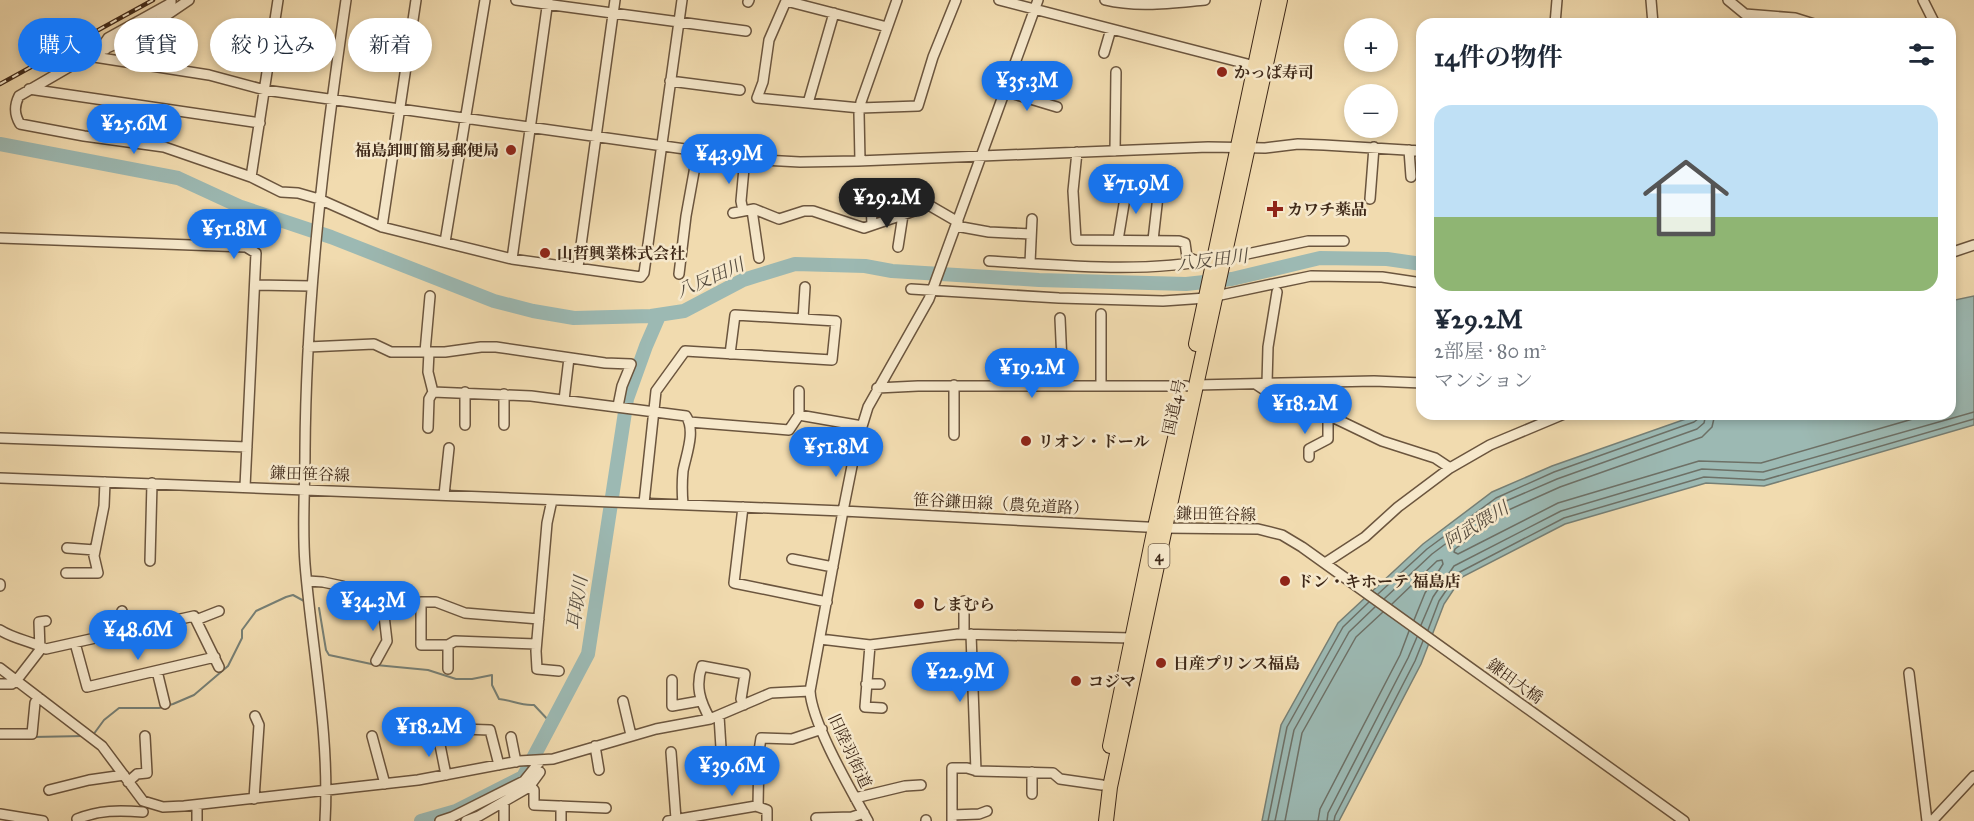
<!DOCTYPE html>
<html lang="ja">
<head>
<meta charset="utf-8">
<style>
  body { margin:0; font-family:"IM FELL Great Primer","Noto Serif JP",serif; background:#f2f2f3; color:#1f2937; height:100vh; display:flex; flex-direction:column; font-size:22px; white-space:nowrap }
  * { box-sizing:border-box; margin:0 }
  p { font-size:20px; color:#747a83 }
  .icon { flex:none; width:33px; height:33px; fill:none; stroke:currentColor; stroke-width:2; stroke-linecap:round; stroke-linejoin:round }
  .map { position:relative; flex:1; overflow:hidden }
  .drawer { position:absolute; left:1416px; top:18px; width:540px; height:402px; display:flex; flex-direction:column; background:#fff; border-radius:18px; box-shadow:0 3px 9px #0003 }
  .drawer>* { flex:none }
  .top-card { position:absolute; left:18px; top:18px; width:570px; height:54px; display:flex; gap:12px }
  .fabs { position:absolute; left:1344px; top:18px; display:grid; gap:12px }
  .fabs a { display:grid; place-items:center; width:54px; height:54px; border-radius:50%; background:#fff; box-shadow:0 3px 9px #0003; font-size:30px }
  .price { position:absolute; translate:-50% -51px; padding:0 14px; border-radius:21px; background:#1a73e8; color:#fff; font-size:20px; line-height:39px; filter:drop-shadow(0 2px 3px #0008) }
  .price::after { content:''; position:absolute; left:50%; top:36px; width:18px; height:14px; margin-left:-9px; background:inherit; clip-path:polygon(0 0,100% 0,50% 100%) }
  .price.active { background:#222; color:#fff }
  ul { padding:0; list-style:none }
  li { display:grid; align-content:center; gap:12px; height:318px; padding:0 18px }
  li span { display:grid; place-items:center; height:186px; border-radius:18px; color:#555 }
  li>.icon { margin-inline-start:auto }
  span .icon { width:108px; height:108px; fill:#fffc; stroke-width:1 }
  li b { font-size:26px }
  h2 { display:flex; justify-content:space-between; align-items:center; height:72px; padding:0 18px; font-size:26px }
  .chip { padding:0 21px; border-radius:27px; background:#fff; box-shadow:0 3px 9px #0003; font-size:21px; line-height:54px }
  .chip.active { background:#1a73e8; color:#fff }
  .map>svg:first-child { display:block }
</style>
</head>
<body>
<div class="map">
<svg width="1974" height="821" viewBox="0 0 1974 821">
  <rect width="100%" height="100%" fill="#f1dbaf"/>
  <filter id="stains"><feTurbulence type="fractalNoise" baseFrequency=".00333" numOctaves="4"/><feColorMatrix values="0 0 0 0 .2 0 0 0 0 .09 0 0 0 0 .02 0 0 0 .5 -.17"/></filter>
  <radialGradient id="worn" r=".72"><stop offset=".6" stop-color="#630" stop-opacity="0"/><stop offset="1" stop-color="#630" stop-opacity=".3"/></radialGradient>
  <path fill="#9cb9b3" stroke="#767f75" stroke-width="1.5" d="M 1974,296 L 1974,425 L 1764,486 L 1706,483 L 1565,524 L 1462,577 L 1444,604 L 1421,664 L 1339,821 L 1262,821 L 1281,725 L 1338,623 L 1423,544 L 1492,492 L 1552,466 L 1700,414 L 1950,414 L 1950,301 Z"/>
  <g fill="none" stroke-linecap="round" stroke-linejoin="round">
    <path stroke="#6d7066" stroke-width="1.5" d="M 1715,414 L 1712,427 L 1702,437 L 1560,487 L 1504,512 L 1455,549 L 1454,552 L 1458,554 L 1558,503 L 1699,461 L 1761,463 L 1930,414
      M 1378,594 L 1427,549 L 1496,498 L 1554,472 L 1694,422 L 1698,419 L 1699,414
      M 1384,599 L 1432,554 L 1499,504 L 1557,479 L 1697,429 L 1704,423 L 1706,414
      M 1392,604 L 1437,561 L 1442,560 L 1443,564 L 1425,593 L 1414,620
      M 1421,625 L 1433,597 L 1454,566 L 1561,511 L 1702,469 L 1763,472 L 1974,412
      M 1428,630 L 1439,601 L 1458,573 L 1564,518 L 1704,477 L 1764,480 L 1974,419
      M 1268,821 L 1287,727 L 1343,627 L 1369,602
      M 1275,821 L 1294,730 L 1349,632 L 1375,607
      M 1285,821 L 1302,733 L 1356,637 L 1383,612
      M 1318,821 L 1320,809 L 1400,655 L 1409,631
      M 1327,821 L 1328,813 L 1408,658 L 1417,637
      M 1334,821 L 1335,816 L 1415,661 L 1423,641"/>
    <path stroke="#767f75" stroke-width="2" d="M 319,608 L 326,650 L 329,655 L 376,665 L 428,670 L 456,679 L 472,679 L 492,675 L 492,685 L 499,699 C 512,700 520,706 534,705 L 551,723
      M 93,735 L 104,720 L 119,708 L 159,708 L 173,704 L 194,695 L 228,666 L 242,638 L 242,630 L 256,611 L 286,597 L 293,595 L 304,601
      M 33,737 L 84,736"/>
    <path stroke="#9cb9b3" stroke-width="14" d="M 0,144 L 178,178 L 241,207 L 331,237 L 494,301 L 533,311 L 574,318 L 651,316 L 684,311 L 743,280 L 795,264 L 865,266 L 892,271 L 1039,280 L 1186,284 L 1232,279 L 1320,258 L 1387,259 L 1422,264
      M 421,821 L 456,811 L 523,777 L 588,654 L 627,399 L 646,346 L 659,316"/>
    <defs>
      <path id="minor" d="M 189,0 L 161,19 L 116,44 L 88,56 L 19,96 C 14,106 14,114 20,124 L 84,136 L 164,147 L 251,177 L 281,192 L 298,193 L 319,199 L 382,227 L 512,259 L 641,277 L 644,273 L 682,0
        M 516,0 L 746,31
        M 999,0 L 1255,66
        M 1105,0 C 1138,8 1172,3 1205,0
        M 1651,0 L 1653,24
        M 1728,0 L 1745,14 L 1795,18 L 1814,24
        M 1923,0 L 1935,24
        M 748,2 L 749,0
        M 1555,24 L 1557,0
        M 887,27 L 786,1 L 769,40 L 763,82 L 757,98 L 860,108 L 918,106 L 933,57 L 956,0
        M 106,49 L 104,44 L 108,38 L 171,3 L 171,0
        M 1104,53 L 1111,29
        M 88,56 L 209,75 L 265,90 L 763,160 L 800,162 L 858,161 L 1208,147 L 1265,148 L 1298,144 L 1324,145 L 1422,151
        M 1011,70 L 1043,80
        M 670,81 L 740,90
        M 29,89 L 260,123
        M 1004,91 L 1057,107
        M 808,103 L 834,13
        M 1409,150 L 1411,177
        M 1115,151 L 1116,72
        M 1077,152 L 1073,191 L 1076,240 L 1179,241 L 1185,243 L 1187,257 L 1200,262
        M 860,161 L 859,113 L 861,102 L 897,0
        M 251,177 L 278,0
        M 1370,199 L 1374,147
        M 871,202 L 872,225
        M 752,210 L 759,258
        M 743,211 L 741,201 L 745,157
        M 733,213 L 754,209 L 779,219 L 804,211 L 813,211 L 864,228 L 914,211 L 927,204 L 958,222
        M 956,226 L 989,232 L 1031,234
        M 382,227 L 416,0
        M 0,238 L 246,247 L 256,253 L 245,487
        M 1118,240 L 1127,186
        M 1153,240 L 1158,196
        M 445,242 L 485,0
        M 898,247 L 903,215
        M 1950,253 L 1974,245
        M 1225,256 L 1247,254 L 1308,241 L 1344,241
        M 512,259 L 548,0
        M 989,261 C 1060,265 1144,274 1214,259
        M 1030,263 L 1032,219
        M 578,267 L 615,0
        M 679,274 L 686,216 L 698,150
        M 255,285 L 311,286
        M 911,289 L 1059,298 L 1163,301 L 1206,298
        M 1216,296 L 1311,276 L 1382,277 L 1422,283
        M 1101,314 L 1101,386
        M 1060,318 L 1063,385
        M 803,319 L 805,287
        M 308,347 L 374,344 L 391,352 L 445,352 L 481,347 L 496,347 L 605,363 L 631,364 L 622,386 L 618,406
        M 425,352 L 430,296
        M 429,352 L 428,372 L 433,392 L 531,396 L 686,416 C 696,431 686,455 683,471 C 682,482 682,493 683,504
        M 1267,383 L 1268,347 L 1277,292
        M 1196,385 L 1374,381 L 1422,383
        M 1257,385 L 1263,389 L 1303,403 L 1382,441 L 1435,458 L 1450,468
        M 877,388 L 918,386 L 1186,386
        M 564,400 L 569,358
        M 799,415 L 799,391
        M 689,422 L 789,430 L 799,415 L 862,426
        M 465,425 L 465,392
        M 504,425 L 504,394
        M 428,428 L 429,399 L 433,392
        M 954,435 L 954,385
        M 0,438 L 247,447
        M 1309,457 L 1309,449 L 1328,439 L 1328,415
        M 0,478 L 843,511 L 1165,528 L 1258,529 L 1282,535 L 1302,547 L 1684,821
        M 444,495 L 449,448
        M 552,500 L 547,523 L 536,651 L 537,669 L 559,671
        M 644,503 L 656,391 L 685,351 L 832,360 L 836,321 L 735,315 L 730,354
        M 743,507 L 734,583 L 827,602
        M 67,548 L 95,550
        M 792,559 L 833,567
        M 150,561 L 152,483
        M 1325,563 L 1365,537 L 1398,507 L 1450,468 L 1490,445 L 1564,414
        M 66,573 L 98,573 L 94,556 L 104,506 L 105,482
        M 308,581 L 323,582 L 342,586 L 369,601 L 383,607 L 405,608 L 421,602 L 436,602 L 465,613 L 539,619
        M 0,586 L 0,584
        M 421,602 L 421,645 L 448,645 L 455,641 L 536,644
        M 122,611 L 127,631
        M 196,620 L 219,611
        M 0,630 C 14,639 31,641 46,649 L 194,616 L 219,667
        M 964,634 L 964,601
        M 971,634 L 976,771
        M 820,639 L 870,645 L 958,634 L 1131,638
        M 75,643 L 87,687 L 215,657
        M 448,645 L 448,669
        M 870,645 L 865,707 L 882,708
        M 376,661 L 387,641 L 383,607
        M 0,668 L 102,746 L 143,801 L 163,807 L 184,806 L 418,780 L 519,761 L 553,759 L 656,729 L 710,719 L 771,693 L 810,691
        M 157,671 L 165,704
        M 1909,673 L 1927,821
        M 672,680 L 672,706 L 700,701
        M 0,684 L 12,684 L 16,681 L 40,650 L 39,622 L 46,621
        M 866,684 L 880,684
        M 623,701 L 631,735
        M 719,716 L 721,748
        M 710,719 C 700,701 695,686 702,666 L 745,674 L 741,699 L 744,705
        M 461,729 L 490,730 L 499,765
        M 0,734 L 32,734 L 35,703 L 38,697
        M 438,735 L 446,775
        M 372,736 L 385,784
        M 511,737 L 516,762
        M 595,746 L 599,770
        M 671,752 L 676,819
        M 128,782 L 137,774 L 147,773 L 145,736
        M 530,786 L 534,790 L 534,805 L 606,808
        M 49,790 L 89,780 L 124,775
        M 1032,794 L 1032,772
        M 855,798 L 905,786 L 921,785
        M 254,799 L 259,725 L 255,716
        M 504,802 L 504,821
        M 758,807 L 759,751 L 761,738 L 792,739 L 822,729
        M 0,814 L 43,821
        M 952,815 L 979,814 L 987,811
        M 816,818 L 852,817 L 864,813
        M 77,819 C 99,810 119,810 143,812
        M 197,821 L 197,805
        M 325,821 C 330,735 312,650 305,564 C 302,527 305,488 305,451 C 306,299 324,150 346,0
        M 440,821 L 452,817 L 524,781 L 541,760
        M 466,821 L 479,816 L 529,787 L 540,772
        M 561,821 L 561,806
        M 668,821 L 756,806 L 767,810 L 767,821
        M 868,821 C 851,790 812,724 810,691 L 843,511 L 856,446 L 868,407 L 929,299 L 1038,0
        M 926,821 L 926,820
        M 952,821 L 952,768 L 967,768 L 977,771 L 1053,773 L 1060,779 L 1102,785
        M 1932,821 L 1974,776"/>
      <path id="highway" d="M 1196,344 L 1269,0
        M 1110,746 L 1155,527 L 1184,398
        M 1106,821 L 1110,787 L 1165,528 L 1280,0"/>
    </defs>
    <use href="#minor" stroke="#6b553e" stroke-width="12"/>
    <use href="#highway" stroke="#3e2818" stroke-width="16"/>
    <use href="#minor" stroke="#f6e8cb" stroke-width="9"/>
    <use href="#highway" stroke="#f1dbaf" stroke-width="14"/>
    <defs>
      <path id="rail" d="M 0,84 L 153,0"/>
    </defs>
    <use href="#rail" stroke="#3e2818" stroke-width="4.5"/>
    <use href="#rail" stroke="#f6e8cb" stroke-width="2" stroke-dasharray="7" stroke-linecap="butt"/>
  </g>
  <g fill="#8f2418" stroke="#f6e8cb" stroke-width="2">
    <circle cx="1222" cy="72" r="6"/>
    <circle cx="511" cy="150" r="6"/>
    <path d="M1272 200h6v6h6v6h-6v6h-6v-6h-6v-6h6z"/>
    <circle cx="545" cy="253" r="6"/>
    <circle cx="1026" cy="441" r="6"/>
    <circle cx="1285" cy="581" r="6"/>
    <circle cx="919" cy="604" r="6"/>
    <circle cx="1161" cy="663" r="6"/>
    <circle cx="1076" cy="681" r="6"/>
  </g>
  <g text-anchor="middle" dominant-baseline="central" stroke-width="5" stroke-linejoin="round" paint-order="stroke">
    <rect fill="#f6e8cb" stroke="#75624e" stroke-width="1.5" x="1148.5" y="544" width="21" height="24" rx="4.5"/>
    <g font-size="15" font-weight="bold" fill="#3e2818">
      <text x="1159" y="556">4</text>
    </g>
    <g font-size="16" font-weight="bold" fill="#3e2818" stroke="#f6e8cb" text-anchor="start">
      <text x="1234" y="72">かっぱ寿司</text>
      <text x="499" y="150" text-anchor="end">福島卸町簡易郵便局</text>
      <text x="1287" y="209">カワチ薬品</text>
      <text x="557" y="253">山哲興業株式会社</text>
      <text x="1038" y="441">リオン・ドール</text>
      <text x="1297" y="581">ドン・キホーテ 福島店</text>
      <text x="931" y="604">しまむら</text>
      <text x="1173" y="663">日産プリンス福島</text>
      <text x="1088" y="681">コジマ</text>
    </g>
    <g font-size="16" fill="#3e2818" stroke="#f6e8cb">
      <text transform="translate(1174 407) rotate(-78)">国道4号</text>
      <text transform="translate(310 474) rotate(2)">鎌田笹谷線</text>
      <text transform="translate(1001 504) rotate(3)">笹谷鎌田線（農免道路）</text>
      <text transform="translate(1216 514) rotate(1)">鎌田笹谷線</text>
      <text transform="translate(1515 681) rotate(36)">鎌田大橋</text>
      <text transform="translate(850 751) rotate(65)">旧陸羽街道</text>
    </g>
    <g font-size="18" font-style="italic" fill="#564c3f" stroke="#f6e8cb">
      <text transform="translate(1212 260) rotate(-7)">八反田川</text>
      <text transform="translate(710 278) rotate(-24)">八反田川</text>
      <text transform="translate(1476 525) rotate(-31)">阿武隈川</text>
      <text transform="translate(577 603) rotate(-81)">耳取川</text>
    </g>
  </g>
  <rect width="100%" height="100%" filter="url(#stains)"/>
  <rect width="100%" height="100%" fill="url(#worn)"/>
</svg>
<div class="fabs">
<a>+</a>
<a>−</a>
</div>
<b class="price" style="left:1027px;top:112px">¥35.3M</b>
<b class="price" style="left:134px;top:155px">¥25.6M</b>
<b class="price" style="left:729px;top:185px">¥43.9M</b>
<b class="price" style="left:1136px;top:215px">¥71.9M</b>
<b class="price active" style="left:887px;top:229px">¥29.2M</b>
<b class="price" style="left:234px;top:260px">¥51.8M</b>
<b class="price" style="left:1032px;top:399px">¥19.2M</b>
<b class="price" style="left:1305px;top:435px">¥18.2M</b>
<b class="price" style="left:836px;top:478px">¥51.8M</b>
<b class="price" style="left:373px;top:632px">¥34.3M</b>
<b class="price" style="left:138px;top:661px">¥48.6M</b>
<b class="price" style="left:960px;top:703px">¥22.9M</b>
<b class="price" style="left:429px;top:758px">¥18.2M</b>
<b class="price" style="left:732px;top:797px">¥39.6M</b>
<div class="top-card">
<a class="chip active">購入</a>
<a class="chip">賃貸</a>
<a class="chip">絞り込み</a>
<a class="chip">新着</a>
</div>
<section class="drawer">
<h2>14件の物件<svg class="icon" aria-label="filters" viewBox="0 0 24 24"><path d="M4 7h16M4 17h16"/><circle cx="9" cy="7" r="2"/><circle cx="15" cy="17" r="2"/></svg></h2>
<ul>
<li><span style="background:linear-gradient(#bfe0f5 60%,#8fb573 0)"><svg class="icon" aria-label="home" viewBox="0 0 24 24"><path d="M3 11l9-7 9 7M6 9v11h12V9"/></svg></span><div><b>¥29.2M</b><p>2部屋 · 80 m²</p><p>マンション</p></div></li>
</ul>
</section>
</div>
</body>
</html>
